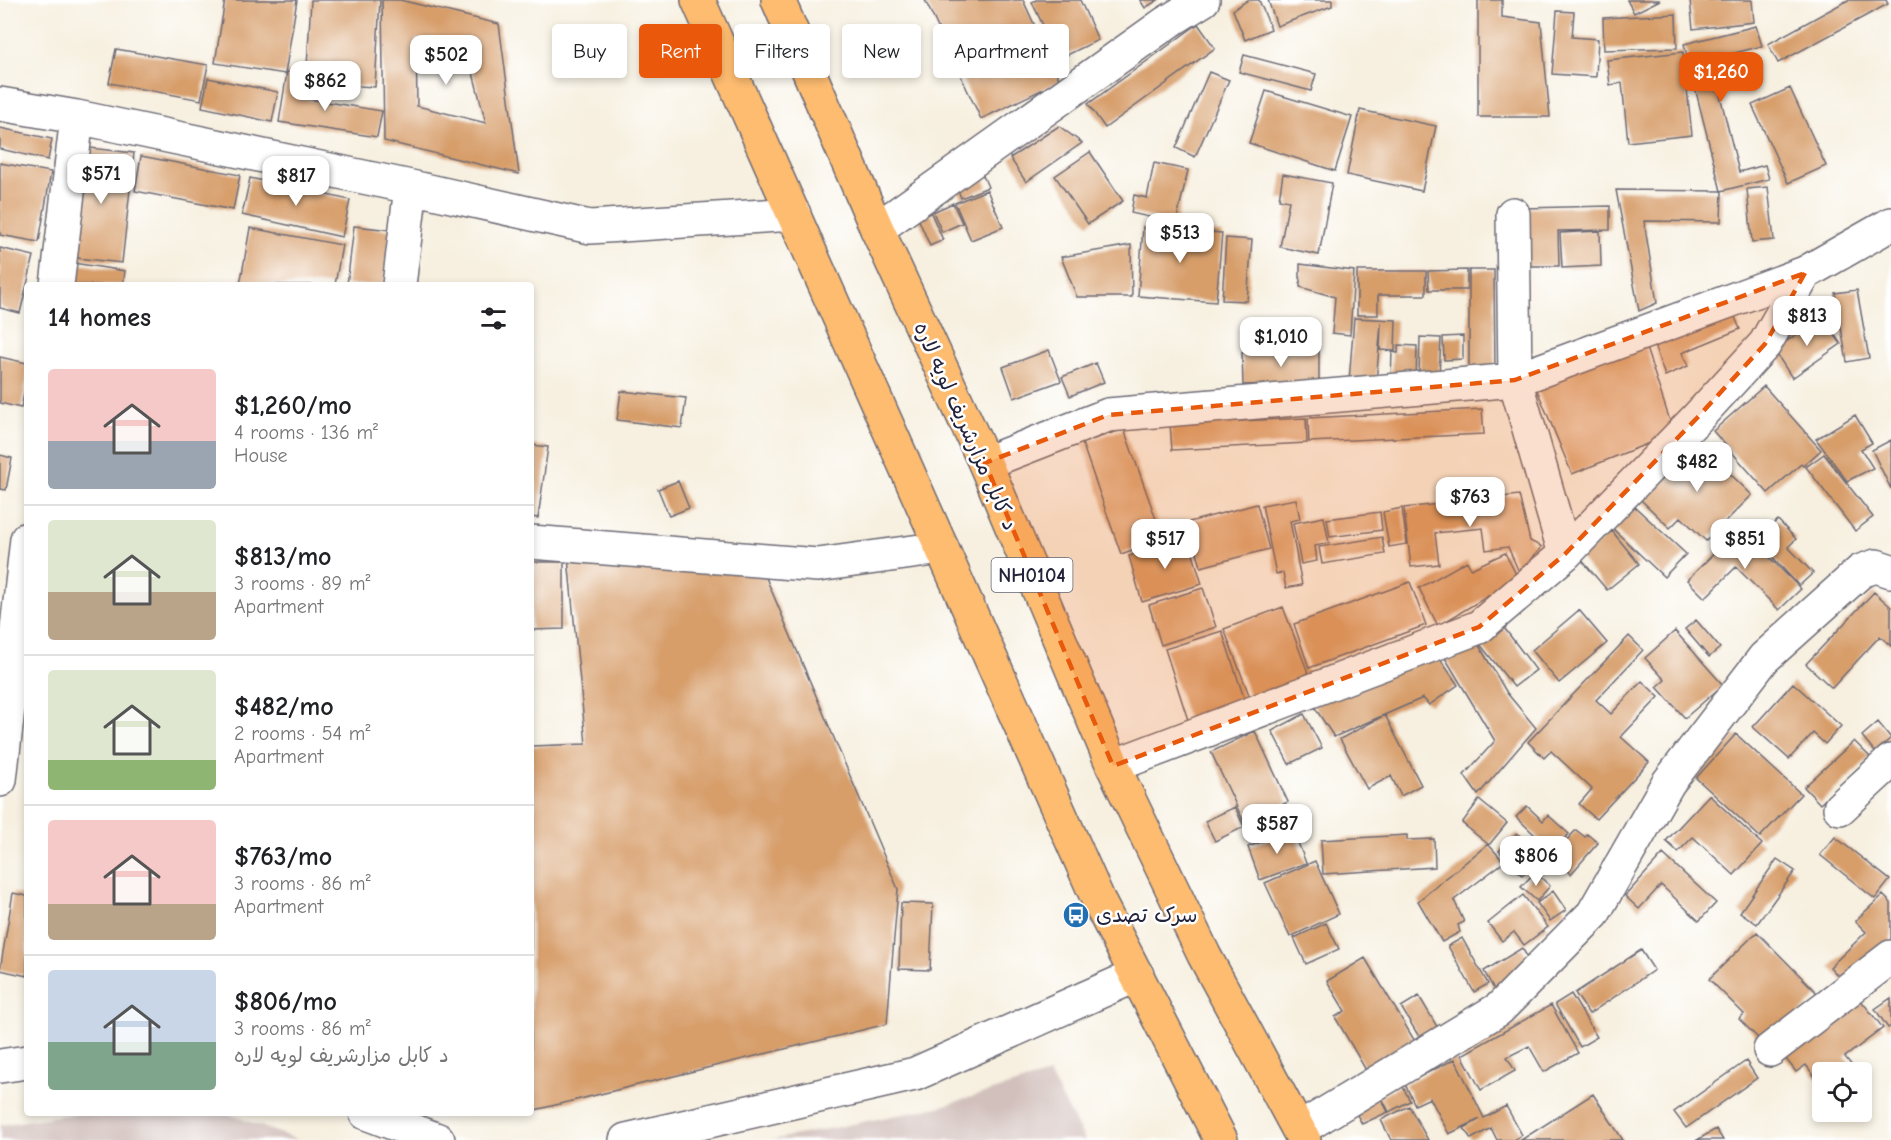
<!DOCTYPE html>
<html lang="en">
<head>
<meta charset="utf-8">
<style>
  body { margin:0; font-family:"Comic Neue","Playpen Sans Arabic",sans-serif; background:#f6f6f6; color:#202124; height:100vh; display:flex; flex-direction:column; font-size:22px; white-space:nowrap }
  * { box-sizing:border-box; margin:0 }
  p { font-size:20px; color:#757577 }
  .icon { flex:none; width:33px; height:33px; fill:none; stroke:currentColor; stroke-width:2; stroke-linecap:round; stroke-linejoin:round }
  .map { position:relative; flex:1; overflow:hidden }
  .details { position:absolute; left:24px; top:282px; width:510px; height:834px; display:flex; flex-direction:column; background:#fff; border-radius:6px; box-shadow:0 3px 9px #0003 }
  .details>* { flex:none }
  .guide { position:absolute; left:552px; top:24px; width:570px; height:54px; display:flex; gap:12px }
  .buttons { position:absolute; left:1812px; top:1062px; display:grid; gap:12px }
  .buttons a { display:grid; place-items:center; width:60px; height:60px; border-radius:6px; background:#fff; box-shadow:0 3px 9px #0003; font-size:30px }
  .price { position:absolute; translate:-50% -51px; padding:0 14px; border-radius:12px; background:#fff; color:#222; font-size:20px; line-height:39px; filter:drop-shadow(0 2px 3px #0008) }
  .price::after { content:''; position:absolute; left:50%; top:36px; width:18px; height:14px; margin-left:-9px; background:inherit; clip-path:polygon(0 0,100% 0,50% 100%) }
  .price.selected { background:#ea580c; color:#fff }
  ul { padding:0; list-style:none }
  li { display:flex; align-items:center; gap:18px; height:150px; padding:0 24px }
  li+li { border-top:2px solid #e0e0e0 }
  li span { display:grid; place-items:center; flex:none; width:168px; height:120px; border-radius:6px; color:#555 }
  li>.icon { margin-inline-start:auto }
  span .icon { width:72px; height:72px; fill:#fffc; stroke-width:1 }
  li b { font-size:26px }
  h2 { display:flex; justify-content:space-between; align-items:center; height:72px; padding:0 24px; font-size:26px }
  .pill { padding:0 21px; border-radius:6px; background:#fff; box-shadow:0 3px 9px #0003; font-size:21px; line-height:54px }
  .pill.selected { background:#ea580c; color:#fff }
  .map>svg:first-child { display:block }
</style>
</head>
<body>
<div class="map">
<svg width="1891" height="1140" viewBox="0 0 1891 1140">
  <rect width="100%" height="100%" fill="#fff"/>
  <filter id="ink" filterUnits="userSpaceOnUse"><feTurbulence type="fractalNoise" baseFrequency=".0167" numOctaves="2"/><feDisplacementMap in="SourceGraphic" scale="12" xChannelSelector="R" yChannelSelector="G"/><feConvolveMatrix kernelMatrix="1 2 1 2 8 2 1 2 1" color-interpolation-filters="sRGB"/></filter>
  <filter id="wash" filterUnits="userSpaceOnUse"><feTurbulence type="fractalNoise" baseFrequency=".008" numOctaves="4" result="noise"/><feDisplacementMap in="SourceGraphic" scale="24" xChannelSelector="R" yChannelSelector="G"/><feGaussianBlur stdDeviation="1.35" result="paint"/><feColorMatrix in="noise" values="0 0 0 0 0 0 0 0 0 0 0 0 0 0 0 0 0 1.4 0 .05"/><feComposite in="paint" operator="in"/></filter>
  <g filter="url(#wash)">
    <rect width="100%" height="100%" fill="#f7f0e0"/>
    <path fill="#d1c0bc" d="M 1049,1074 L 1085,1140 L 772,1140 L 938,1107 Z
      M 77,1113 L 226,1113 L 298,1140 L 0,1140 L 0,1125 Z"/>
    <g id="blocks">
      <path fill="#d79e6b" fill-rule="evenodd" d="M 225,0 L 297,0 L 285,74 L 215,63 Z
        M 311,0 L 380,0 L 375,87 L 306,83 Z
        M 382,0 L 400,0 L 499,24 L 519,174 L 384,141 ZM 416,39 L 466,46 L 486,123 L 417,106 Z
        M 925,0 L 1023,0 L 1060,81 L 981,119 Z
        M 1036,0 L 1080,0 L 1098,40 L 1059,59 L 1032,2 Z
        M 1140,0 L 1158,0 L 1145,8 Z
        M 1248,0 L 1259,0 L 1271,29 L 1245,40 L 1233,10 Z
        M 1268,0 L 1332,0 L 1332,6 L 1277,26 Z
        M 1478,0 L 1502,0 L 1502,17 L 1541,22 L 1550,117 L 1478,117 Z
        M 1627,0 L 1660,0 L 1634,13 Z
        M 1690,0 L 1752,0 L 1754,22 L 1693,29 Z
        M 1848,0 L 1886,0 L 1888,4 L 1778,63 L 1768,44 Z
        M 1557,11 L 1574,12 L 1572,37 L 1598,39 L 1596,77 L 1552,74 Z
        M 1676,14 L 1677,48 L 1604,50 L 1603,18 Z
        M 1198,24 L 1215,48 L 1105,128 L 1088,104 Z
        M 1756,26 L 1762,46 L 1711,59 L 1739,172 L 1765,165 L 1769,179 L 1721,191 L 1684,44 Z
        M 116,49 L 208,65 L 201,100 L 109,83 Z
        M 1683,52 L 1692,135 L 1628,142 L 1622,83 L 1610,85 L 1607,60 Z
        M 1244,55 L 1316,74 L 1311,91 L 1239,72 Z
        M 287,72 L 306,75 L 302,98 L 382,111 L 377,137 L 279,122 Z
        M 1209,72 L 1229,80 L 1195,157 L 1176,148 Z
        M 208,78 L 278,92 L 272,122 L 202,107 Z
        M 1790,88 L 1826,166 L 1788,183 L 1752,105 Z
        M 1266,91 L 1352,117 L 1335,171 L 1249,143 Z
        M 1360,110 L 1436,126 L 1422,191 L 1347,175 Z
        M 1059,126 L 1082,143 L 1026,182 L 1010,158 Z
        M 0,128 L 52,139 L 48,160 L 0,149 Z
        M 81,147 L 134,153 L 122,263 L 68,257 Z
        M 1090,152 L 1123,201 L 1088,224 L 1055,176 Z
        M 141,156 L 240,175 L 233,210 L 135,191 Z
        M 0,163 L 51,172 L 39,242 L 0,235 Z
        M 1154,163 L 1188,170 L 1176,223 L 1131,213 L 1134,195 L 1147,198 Z
        M 981,171 L 988,187 L 961,198 L 955,182 Z
        M 1283,174 L 1332,183 L 1319,255 L 1280,247 L 1289,201 L 1279,199 Z
        M 250,178 L 350,200 L 342,237 L 242,215 Z
        M 1768,187 L 1774,240 L 1752,242 L 1747,189 Z
        M 987,190 L 1003,227 L 971,240 L 955,203 Z
        M 1616,190 L 1722,191 L 1721,222 L 1644,221 L 1657,303 L 1639,311 Z
        M 953,203 L 962,223 L 942,232 L 933,212 Z
        M 1610,206 L 1610,230 L 1558,231 L 1559,266 L 1524,266 L 1523,208 Z
        M 931,213 L 943,240 L 930,246 L 918,218 Z
        M 354,226 L 391,230 L 384,285 L 347,285 Z
        M 1143,227 L 1222,233 L 1216,302 L 1138,296 Z
        M 250,228 L 342,245 L 335,285 L 240,285 Z
        M 1600,231 L 1601,266 L 1562,268 L 1560,233 Z
        M 1226,238 L 1252,240 L 1247,301 L 1222,300 Z
        M 1131,245 L 1132,297 L 1077,297 L 1061,257 Z
        M 0,248 L 34,256 L 20,313 L 0,308 Z
        M 73,263 L 125,271 L 123,285 L 70,285 Z
        M 1300,264 L 1354,271 L 1350,335 L 1332,333 L 1335,297 L 1300,287 Z
        M 1467,270 L 1467,290 L 1429,290 L 1428,271 Z
        M 1469,270 L 1494,270 L 1495,374 L 1469,374 Z
        M 1357,271 L 1426,271 L 1426,295 L 1378,295 L 1378,315 L 1357,315 Z
        M 1857,290 L 1869,358 L 1847,362 L 1835,293 Z
        M 1732,310 L 1740,329 L 1682,353 L 1688,366 L 1665,376 L 1653,342 Z
        M 1822,317 L 1841,344 L 1792,378 L 1774,350 Z
        M 1354,318 L 1396,320 L 1395,351 L 1380,350 L 1381,323 L 1376,384 L 1349,382 Z
        M 1463,336 L 1463,359 L 1444,360 L 1443,337 Z
        M 1420,337 L 1441,338 L 1439,376 L 1419,375 Z
        M 1398,345 L 1417,346 L 1416,381 L 1391,380 L 1392,352 L 1398,353 Z
        M 1645,345 L 1674,433 L 1572,474 L 1533,380 Z
        M 1049,350 L 1061,381 L 1014,398 L 1003,367 Z
        M 1319,351 L 1319,383 L 1243,385 L 1242,352 Z
        M 0,357 L 27,363 L 27,380 L 21,408 L 0,403 Z
        M 1096,363 L 1104,382 L 1070,396 L 1062,377 Z
        M 1764,386 L 1821,450 L 1803,466 L 1801,464 L 1768,493 L 1713,431 Z
        M 621,391 L 686,398 L 682,428 L 617,420 Z
        M 1482,409 L 1484,434 L 1309,442 L 1308,418 Z
        M 1855,415 L 1872,443 L 1861,449 L 1873,468 L 1847,481 L 1816,439 Z
        M 1306,418 L 1307,443 L 1172,450 L 1170,424 Z
        M 1124,429 L 1163,539 L 1121,554 L 1082,443 Z
        M 1891,440 L 1891,489 L 1872,450 Z
        M 1696,441 L 1752,495 L 1706,541 L 1681,517 L 1670,528 L 1640,499 Z
        M 531,445 L 548,447 L 538,518 L 531,517 Z
        M 1824,454 L 1873,517 L 1855,531 L 1806,467 Z
        M 0,455 L 12,458 L 6,490 L 0,489 Z
        M 678,481 L 689,508 L 669,516 L 658,489 Z
        M 1519,495 L 1530,541 L 1542,547 L 1519,572 L 1508,547 L 1486,550 L 1483,528 L 1435,533 L 1439,564 L 1411,567 L 1404,508 Z
        M 1296,499 L 1300,519 L 1290,521 L 1302,585 L 1286,588 L 1283,573 L 1276,574 L 1262,505 Z
        M 1257,504 L 1269,549 L 1201,567 L 1189,522 Z
        M 1634,506 L 1686,554 L 1664,577 L 1612,528 Z
        M 1402,508 L 1407,544 L 1389,547 L 1383,512 Z
        M 1380,512 L 1382,530 L 1330,537 L 1327,519 Z
        M 1324,517 L 1329,543 L 1315,546 L 1317,561 L 1301,564 L 1293,523 Z
        M 1778,520 L 1796,539 L 1788,547 L 1813,573 L 1799,586 L 1756,539 Z
        M 1740,528 L 1801,589 L 1779,610 L 1736,567 L 1705,598 L 1687,580 Z
        M 1612,531 L 1639,564 L 1607,590 L 1580,558 Z
        M 1382,537 L 1385,554 L 1322,564 L 1319,547 Z
        M 1188,538 L 1202,584 L 1142,602 L 1129,556 Z
        M 1505,553 L 1518,578 L 1438,626 L 1419,588 L 1467,561 L 1471,569 Z
        M 568,558 L 764,573 L 898,889 L 887,1024 L 531,1111 L 531,746 L 586,744 Z
        M 531,562 L 564,562 L 564,629 L 531,630 Z
        M 1410,582 L 1426,625 L 1309,668 L 1294,624 Z
        M 1203,588 L 1216,627 L 1161,645 L 1149,605 Z
        M 1874,592 L 1891,607 L 1891,646 L 1880,636 L 1832,688 L 1806,664 Z
        M 1283,607 L 1310,678 L 1251,700 L 1224,629 Z
        M 1579,610 L 1607,643 L 1559,683 L 1532,650 Z
        M 1696,620 L 1720,648 L 1709,657 L 1685,629 Z
        M 1502,625 L 1536,670 L 1514,687 L 1479,643 Z
        M 1222,631 L 1245,701 L 1188,720 L 1165,649 Z
        M 1675,631 L 1723,685 L 1685,718 L 1657,687 L 1665,680 L 1645,658 Z
        M 1629,636 L 1643,650 L 1596,700 L 1611,714 L 1642,681 L 1659,697 L 1621,737 L 1649,762 L 1596,819 L 1579,804 L 1592,789 L 1551,751 L 1544,758 L 1528,742 Z
        M 1474,637 L 1507,693 L 1536,728 L 1478,795 L 1464,775 L 1495,741 L 1441,651 Z
        M 1433,649 L 1458,685 L 1429,705 L 1423,698 L 1334,737 L 1313,705 Z
        M 1793,683 L 1841,726 L 1825,744 L 1813,733 L 1789,759 L 1753,727 Z
        M 1304,714 L 1322,748 L 1289,764 L 1272,731 Z
        M 1385,715 L 1421,785 L 1401,796 L 1391,776 L 1367,789 L 1340,739 Z
        M 1878,722 L 1891,738 L 1875,752 L 1862,736 Z
        M 1255,731 L 1288,802 L 1244,822 L 1211,752 Z
        M 1736,734 L 1801,794 L 1760,837 L 1696,778 Z
        M 1854,741 L 1870,757 L 1820,804 L 1804,787 Z
        M 1709,795 L 1762,844 L 1734,875 L 1693,837 L 1678,852 L 1666,841 Z
        M 1479,800 L 1507,823 L 1489,845 L 1462,823 Z
        M 1527,806 L 1543,821 L 1548,815 L 1569,834 L 1552,851 L 1516,817 Z
        M 1235,807 L 1244,827 L 1215,841 L 1205,821 Z
        M 1293,830 L 1306,863 L 1260,880 L 1248,847 Z
        M 1576,830 L 1585,837 L 1587,834 L 1598,843 L 1571,874 L 1558,862 L 1570,849 L 1564,843 Z
        M 1517,833 L 1541,857 L 1522,875 L 1499,851 Z
        M 1407,835 L 1407,840 L 1434,839 L 1435,867 L 1323,874 L 1321,840 Z
        M 1835,837 L 1890,880 L 1875,899 L 1820,855 Z
        M 1488,844 L 1504,862 L 1454,900 L 1464,922 L 1458,925 L 1460,932 L 1442,942 L 1418,901 Z
        M 1663,854 L 1716,903 L 1699,921 L 1661,885 L 1639,909 L 1625,896 Z
        M 1777,859 L 1795,871 L 1757,924 L 1740,912 Z
        M 1315,861 L 1339,914 L 1290,937 L 1265,883 Z
        M 1535,872 L 1550,886 L 1537,901 L 1521,887 Z
        M 1553,891 L 1566,910 L 1550,921 L 1537,903 Z
        M 13,893 L 27,896 L 27,976 L 0,970 Z
        M 1523,895 L 1548,927 L 1524,945 L 1514,932 L 1502,941 L 1488,923 Z
        M 1883,895 L 1891,903 L 1891,944 L 1847,986 L 1830,967 L 1866,932 L 1855,921 Z
        M 901,903 L 933,904 L 930,970 L 899,969 Z
        M 1326,923 L 1339,949 L 1306,964 L 1294,938 Z
        M 1757,932 L 1819,995 L 1766,1046 L 1739,1019 L 1744,1014 L 1709,979 Z
        M 1462,938 L 1488,984 L 1474,992 L 1448,946 Z
        M 1522,948 L 1534,968 L 1495,991 L 1484,971 Z
        M 1641,950 L 1654,970 L 1589,1014 L 1575,993 Z
        M 1365,958 L 1416,1043 L 1367,1072 L 1335,1017 L 1345,1011 L 1327,981 Z
        M 1571,994 L 1597,1037 L 1580,1047 L 1555,1004 Z
        M 1419,996 L 1439,1030 L 1421,1040 L 1401,1007 Z
        M 1859,998 L 1883,1028 L 1845,1057 L 1857,1072 L 1822,1072 L 1822,1086 L 1806,1065 L 1796,1072 L 1783,1055 Z
        M 1891,998 L 1891,1026 L 1888,1028 L 1875,1009 Z
        M 1551,1005 L 1578,1053 L 1544,1072 L 1529,1046 L 1507,1057 L 1515,1071 L 1481,1090 L 1462,1055 Z
        M 1455,1059 L 1484,1118 L 1506,1106 L 1522,1135 L 1514,1140 L 1497,1140 L 1491,1128 L 1471,1139 L 1464,1128 L 1480,1119 L 1449,1134 L 1430,1098 L 1415,1105 L 1405,1084 Z
        M 1746,1061 L 1757,1078 L 1686,1128 L 1674,1112 Z
        M 1402,1085 L 1410,1101 L 1389,1112 L 1381,1096 Z
        M 1593,1094 L 1623,1140 L 1521,1140 Z
        M 1380,1096 L 1388,1112 L 1362,1124 L 1354,1109 Z
        M 1409,1106 L 1428,1140 L 1391,1140 L 1381,1120 Z
        M 1716,1129 L 1723,1140 L 1697,1140 Z"/>
    </g>
  </g>
  <g filter="url(#ink)">
    <use href="#blocks" fill-opacity="0" stroke="#6d6a75" stroke-width="1.5"/>
    <g fill="none" stroke-linecap="round" stroke-linejoin="round">
      <defs>
        <path id="street" d="M 0,104 L 77,117 L 411,187 L 590,227 L 794,214
          M 1513,214 L 1515,380 L 1565,554
          M 877,229 L 1166,23 L 1203,0
          M 57,285 L 77,117
          M 399,285 L 411,187
          M 985,463 L 1108,415 L 1515,380 L 1805,273
          M 531,542 L 818,565 L 942,548
          M 1113,766 L 1479,627 L 1565,554 L 1697,418 L 1765,344 L 1805,273 L 1891,224
          M 0,780 L 27,539
          M 1840,808 L 1891,761
          M 1770,1050 L 1891,957
          M 0,1066 L 27,1062
          M 366,1113 L 438,1140
          M 1300,1129 L 1499,1009 L 1593,914 L 1668,783 L 1764,658 L 1861,571 L 1876,566 L 1891,571
          M 626,1140 L 915,1074 L 1137,975"/>
        <path id="highway" d="M 698,0 L 1101,906 L 1221,1140
          M 778,0 L 877,229 L 985,463 L 1113,766 L 1204,955 L 1304,1140"/>
      </defs>
      <use href="#street" stroke="#6d6a75" stroke-width="36"/>
      <use href="#highway" stroke="#6d6a75" stroke-width="36"/>
      <use href="#street" stroke="#fff" stroke-width="33"/>
      <use href="#highway" stroke="#fdbc70" stroke-width="33"/>
    </g>
  </g>
  <path fill="#e8590c" fill-opacity="0.2" stroke="#e8590c" stroke-width="4.5" stroke-dasharray="12 8" stroke-linejoin="round" d="M 1805,273 L 1765,344 L 1697,418 L 1565,554 L 1479,627 L 1113,766 L 985,463 L 1108,415 L 1515,380 Z"/>
  <defs>
    <symbol id="bus-disc" viewBox="-11 -11 22 22"><circle r="9.5" fill="#1f6fb2" stroke="#fff"/><path d="M-5-6H5V4H4V6H2V4H-2V6H-4V4H-5ZM-3.5-4V0h7V-4ZM-3.5 1.2v1.5H-2V1.2ZM2 1.2v1.5H3.5V1.2Z" fill="#fff"/></symbol>
  </defs>
  <g fill-rule="evenodd">
    <use href="#bus-disc" x="1061" y="900" width="30" height="30"/>
  </g>
  <g text-anchor="middle" dominant-baseline="central" stroke-width="5" stroke-linejoin="round" paint-order="stroke">
    <rect fill="#fff" stroke="#646476" stroke-width="1.5" x="991.5" y="558" width="81" height="34" rx="4.5"/>
    <g font-size="20" font-weight="bold" fill="#22223b">
      <text x="1032" y="575">NH0104</text>
    </g>
    <g font-size="21" fill="#22223b" stroke="#fff">
      <text transform="translate(966 426) rotate(66)">د کابل مزارشریف لویه لاره</text>
    </g>
    <g font-size="21" fill="#22223b" stroke="#fff" text-anchor="start">
      <text x="1096" y="915">سرک تصدی</text>
    </g>
  </g>
</svg>
<div class="buttons">
<a><svg class="icon" aria-label="locate" viewBox="0 0 24 24"><circle cx="12" cy="12" r="6"/><path d="M12 2v4M12 18v4M2 12h4M18 12h4"/></svg></a>
</div>
<b class="price" style="left:446px;top:86px">$502</b>
<b class="price selected" style="left:1721px;top:103px">$1,260</b>
<b class="price" style="left:325px;top:112px">$862</b>
<b class="price" style="left:101px;top:205px">$571</b>
<b class="price" style="left:296px;top:207px">$817</b>
<b class="price" style="left:1180px;top:264px">$513</b>
<b class="price" style="left:1807px;top:347px">$813</b>
<b class="price" style="left:1281px;top:368px">$1,010</b>
<b class="price" style="left:1697px;top:493px">$482</b>
<b class="price" style="left:1470px;top:528px">$763</b>
<b class="price" style="left:1165px;top:570px">$517</b>
<b class="price" style="left:1745px;top:570px">$851</b>
<b class="price" style="left:1277px;top:855px">$587</b>
<b class="price" style="left:1536px;top:887px">$806</b>
<div class="guide">
<a class="pill">Buy</a>
<a class="pill selected">Rent</a>
<a class="pill">Filters</a>
<a class="pill">New</a>
<a class="pill">Apartment</a>
</div>
<section class="details">
<h2>14 homes<svg class="icon" aria-label="filters" viewBox="0 0 24 24"><path d="M4 7h16M4 17h16"/><circle cx="9" cy="7" r="2"/><circle cx="15" cy="17" r="2"/></svg></h2>
<ul>
<li><span style="background:linear-gradient(#f6c9c9 60%,#9aa5b1 0)"><svg class="icon" aria-label="home" viewBox="0 0 24 24"><path d="M3 11l9-7 9 7M6 9v11h12V9"/></svg></span><div><b>$1,260/mo</b><p>4 rooms · 136 m²</p><p>House</p></div></li>
<li><span style="background:linear-gradient(#dfe7d0 60%,#b9a48a 0)"><svg class="icon" aria-label="home" viewBox="0 0 24 24"><path d="M3 11l9-7 9 7M6 9v11h12V9"/></svg></span><div><b>$813/mo</b><p>3 rooms · 89 m²</p><p>Apartment</p></div></li>
<li><span style="background:linear-gradient(#dfe7d0 75%,#8fb573 0)"><svg class="icon" aria-label="home" viewBox="0 0 24 24"><path d="M3 11l9-7 9 7M6 9v11h12V9"/></svg></span><div><b>$482/mo</b><p>2 rooms · 54 m²</p><p>Apartment</p></div></li>
<li><span style="background:linear-gradient(#f6c9c9 70%,#b9a48a 0)"><svg class="icon" aria-label="home" viewBox="0 0 24 24"><path d="M3 11l9-7 9 7M6 9v11h12V9"/></svg></span><div><b>$763/mo</b><p>3 rooms · 86 m²</p><p>Apartment</p></div></li>
<li><span style="background:linear-gradient(#c9d6e8 60%,#7fa58c 0)"><svg class="icon" aria-label="home" viewBox="0 0 24 24"><path d="M3 11l9-7 9 7M6 9v11h12V9"/></svg></span><div><b>$806/mo</b><p>3 rooms · 86 m²</p><p>د کابل مزارشریف لویه لاره</p></div></li>
</ul>
</section>
</div>
</body>
</html>
